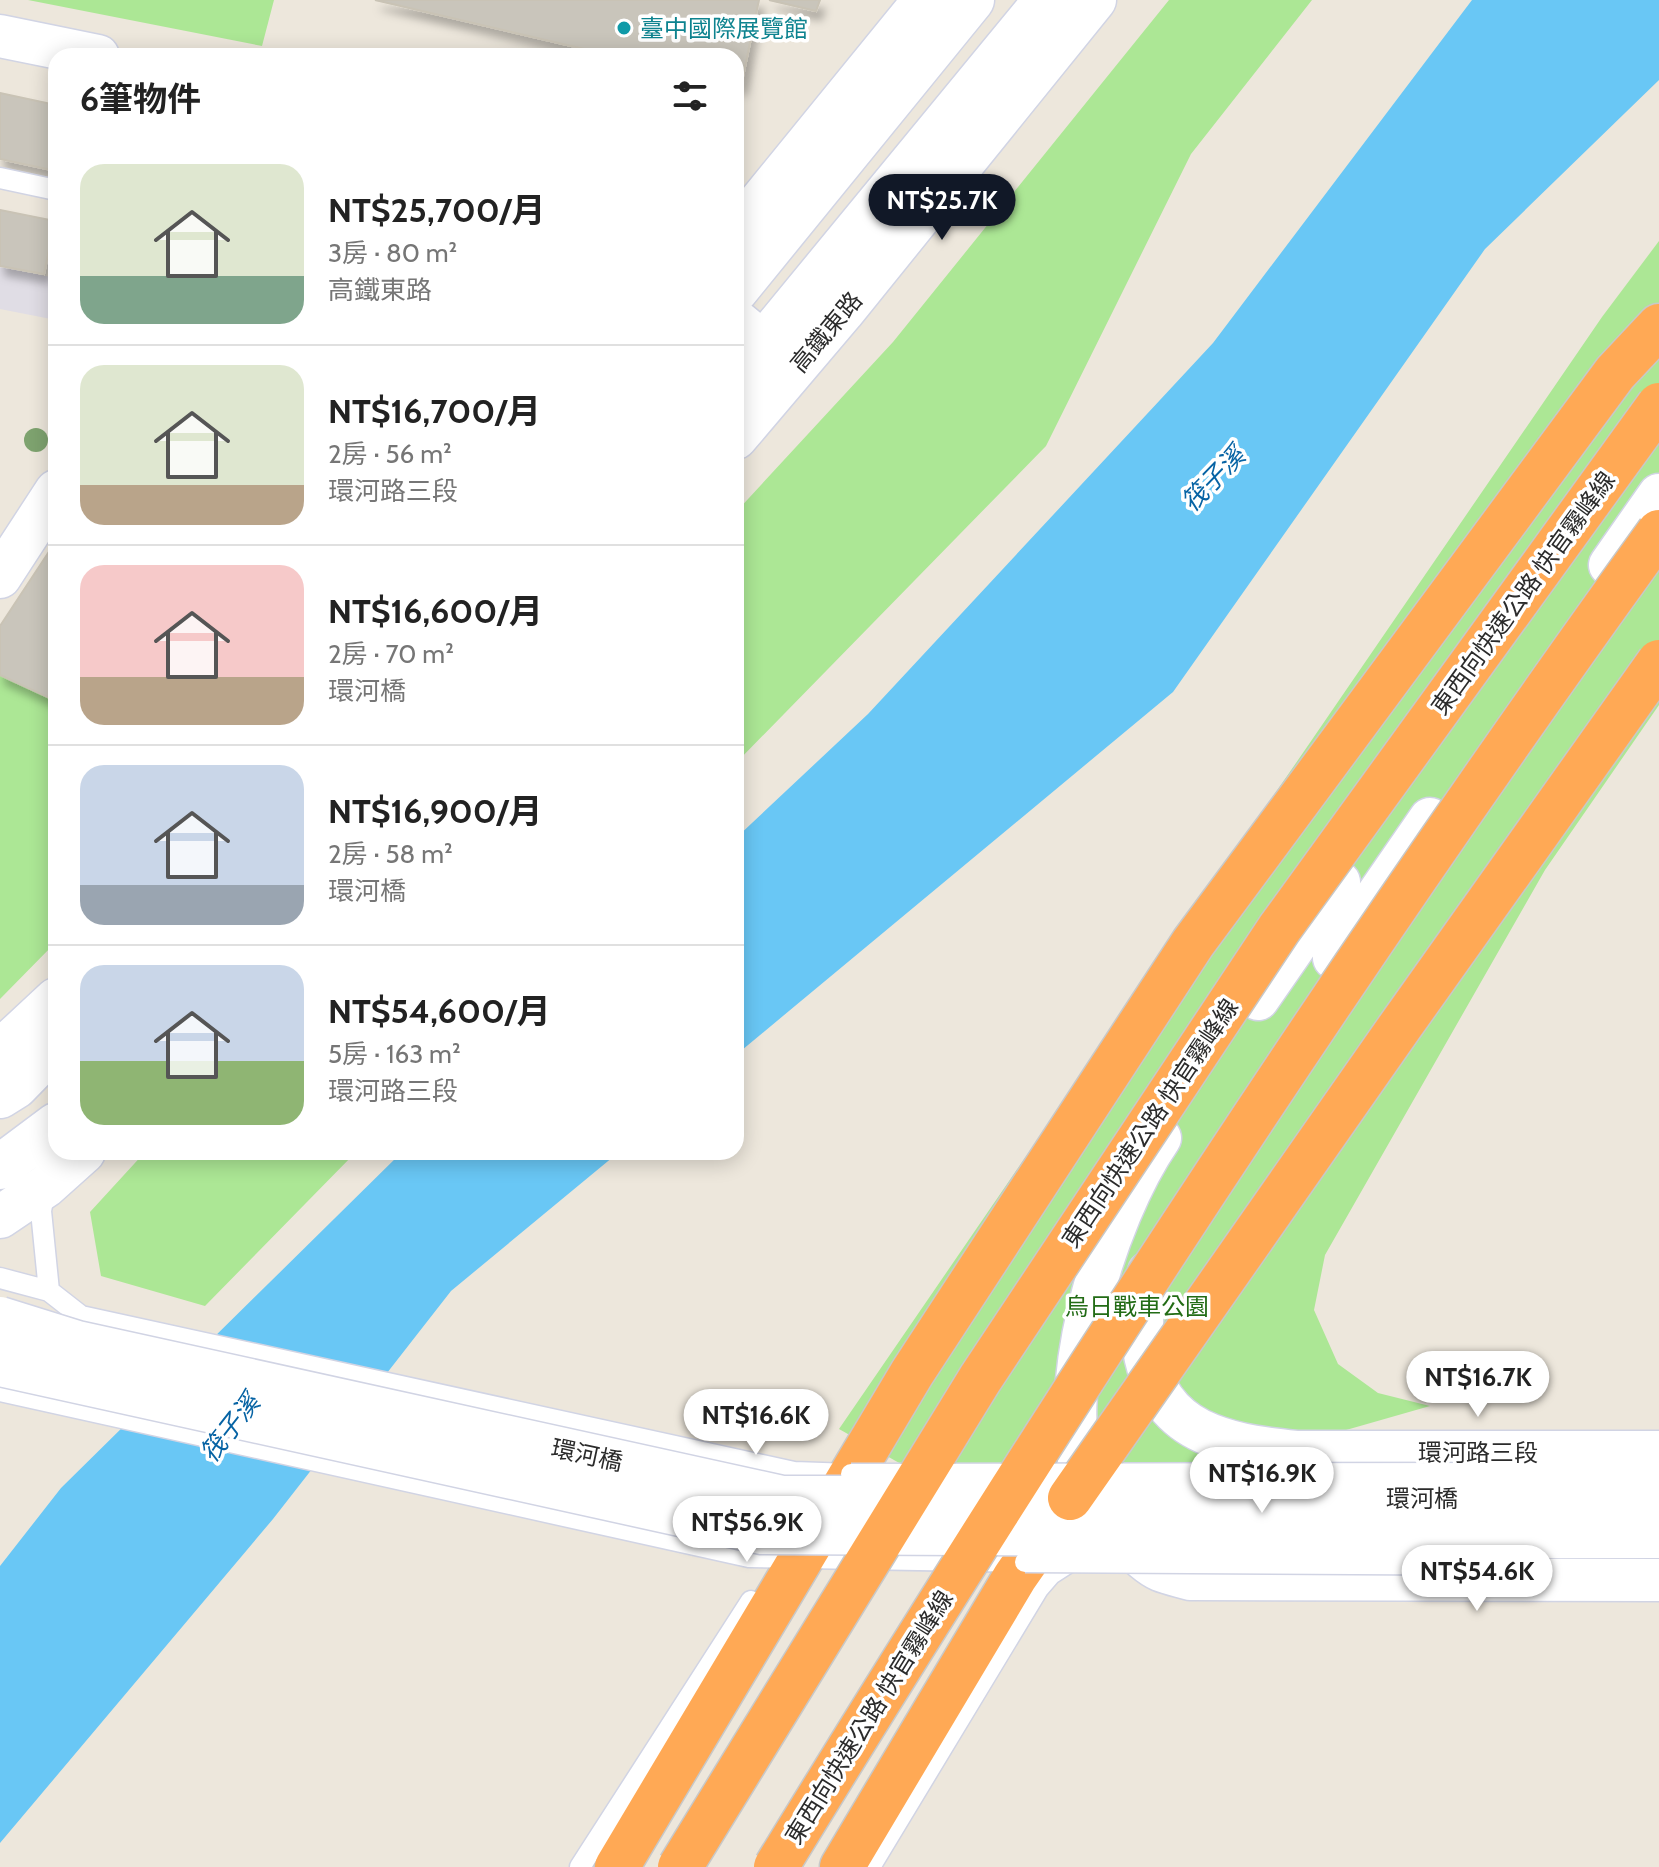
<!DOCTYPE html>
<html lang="zh-TW">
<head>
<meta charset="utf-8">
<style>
  body { margin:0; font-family:Cabin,"Noto Sans TC",sans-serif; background:#f6f6f6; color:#222; height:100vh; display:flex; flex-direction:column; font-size:30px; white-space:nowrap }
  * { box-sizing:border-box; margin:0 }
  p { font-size:26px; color:#767676 }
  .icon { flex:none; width:44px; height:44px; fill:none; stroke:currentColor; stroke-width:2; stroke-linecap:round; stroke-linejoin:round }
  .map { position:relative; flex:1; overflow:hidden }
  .details { position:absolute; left:48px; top:48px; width:696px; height:1112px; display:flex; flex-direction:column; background:#fff; border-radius:24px; box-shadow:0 4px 20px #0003 }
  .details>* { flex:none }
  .price { position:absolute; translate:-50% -68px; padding:0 18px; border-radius:28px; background:#fff; color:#222; font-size:26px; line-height:52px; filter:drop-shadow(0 2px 4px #0008) }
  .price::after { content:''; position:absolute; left:50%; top:48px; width:24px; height:18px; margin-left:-12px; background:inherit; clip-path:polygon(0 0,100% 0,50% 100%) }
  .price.active { background:#111827; color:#fff }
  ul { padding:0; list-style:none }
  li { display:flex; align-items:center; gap:24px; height:200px; padding:0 32px }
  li+li { border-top:2px solid #e0e0e0 }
  li span { display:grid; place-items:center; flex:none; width:224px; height:160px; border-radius:24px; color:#555 }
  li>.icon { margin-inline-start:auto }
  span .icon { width:96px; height:96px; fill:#fffc; stroke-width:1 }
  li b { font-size:34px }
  h2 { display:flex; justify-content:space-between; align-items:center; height:96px; padding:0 32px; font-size:34px }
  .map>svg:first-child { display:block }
</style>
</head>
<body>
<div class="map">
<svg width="1659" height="1867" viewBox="0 0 1659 1867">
  <defs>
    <filter id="shadow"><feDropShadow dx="5" dy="9" stdDeviation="4" flood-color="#0004"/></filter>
  </defs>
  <rect width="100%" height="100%" fill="#ede7dc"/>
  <path fill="#e0dde5" d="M 0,267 L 56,278 L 56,320 L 0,309 Z"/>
  <path fill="#ace795" d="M 28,0 L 274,0 L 262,46 Z
    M 1169,0 L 1312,0 L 1191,154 L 1046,446 L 736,763 L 736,512 L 893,342 Z
    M 1659,241 L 1659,705 L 1545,870 L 1325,1255 L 1314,1310 L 1338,1364 L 1378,1393 L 1430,1406 L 1011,1526 L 839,1429 L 1602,317 Z
    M 0,675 L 56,701 L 56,942 L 0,999 Z
    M 145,1152 L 356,1152 L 205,1306 L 101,1276 L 90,1212 Z"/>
  <path fill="#69c7f5" d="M 1472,0 L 1659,0 L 1659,80 L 1485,249 L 1173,692 L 736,1055 L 736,838 L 868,714 L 1213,343 Z
    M 402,1152 L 619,1152 L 451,1291 L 273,1519 L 0,1843 L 0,1566 L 61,1488 Z"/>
  <path fill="#c9c5bb" stroke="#c9c3b5" stroke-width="2" filter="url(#shadow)" d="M 375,0 L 759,0 L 741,86 L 736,85 L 736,56 L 614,56 Z
    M 769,0 L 820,0 L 816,11 Z
    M 0,93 L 56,105 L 56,171 L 0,159 Z
    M 0,210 L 55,221 L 44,274 L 0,266 Z
    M 56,541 L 56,701 L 0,675 L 0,626 Z"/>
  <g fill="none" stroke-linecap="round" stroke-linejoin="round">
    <defs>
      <path id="lane" d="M 0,178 L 56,190
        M 45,1188 L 41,1211 L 49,1291
        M 0,1278 L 49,1291 L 81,1316 L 794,1472 L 851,1474
        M 0,1391 L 749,1557 L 1025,1562
        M 1521,1473 L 1659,1473
        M 580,1867 L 751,1601
        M 870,1867 L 1038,1589 L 1051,1574 L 1068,1563"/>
      <path id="street" d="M 0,36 L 98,56
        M 736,231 L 924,0
        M 736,320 L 791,366
        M 736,438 L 843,312 L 1095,0
        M 1610,565 L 1659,495
        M 0,577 L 56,491
        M 1334,958 L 1430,819
        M 1258,999 L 1339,882
        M 0,1051 L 56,999
        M 1160,1138 C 1104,1219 1051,1395 1087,1489 C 1096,1511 1139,1561 1160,1570 C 1170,1574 1180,1576 1190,1579 L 1659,1580
        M 0,1217 L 46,1186 L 84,1152
        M 1149,1272 C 1133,1335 1142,1409 1211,1435 C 1239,1446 1267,1449 1296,1452 L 1659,1452"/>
      <path id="secondary" d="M 736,290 L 972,0
        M 736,377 L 1046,0
        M 0,1096 L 16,1086 L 56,1045
        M 0,1167 L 56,1125
        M 1521,1498 L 1659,1499
        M 1521,1536 L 1659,1536"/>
      <path id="highway" d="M 617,1867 L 912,1373 L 1193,943 L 1615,373 L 1659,326
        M 842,1867 L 1015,1577 L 1054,1521"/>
    </defs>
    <use href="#lane" stroke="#d1d4e4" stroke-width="23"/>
    <use href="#street" stroke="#d1d4e4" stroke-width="45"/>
    <use href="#secondary" stroke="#d1d4e4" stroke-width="47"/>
    <use href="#highway" stroke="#c8c8c8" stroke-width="47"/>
    <use href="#lane" stroke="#fff" stroke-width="20"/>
    <use href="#street" stroke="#fff" stroke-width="42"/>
    <use href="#secondary" stroke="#fff" stroke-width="44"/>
    <use href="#highway" stroke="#ffa955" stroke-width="44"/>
    <defs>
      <path id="lane-bridge" d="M 851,1474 L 1521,1473
        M 1025,1562 L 1522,1565"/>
      <path id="secondary-bridge" d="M 0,1319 L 77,1343 L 782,1498 L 1521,1498
        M 0,1364 L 762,1532 L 1521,1536"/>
      <path id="highway-bridge" d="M 1070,1498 L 1401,1025 L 1659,662
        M 680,1867 L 980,1379 L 1279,929 L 1659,405
        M 776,1867 C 1055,1412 1346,964 1659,532"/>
    </defs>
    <use href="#lane-bridge" stroke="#d1d4e4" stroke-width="23" stroke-linecap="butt"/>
    <use href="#secondary-bridge" stroke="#d1d4e4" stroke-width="47" stroke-linecap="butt"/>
    <use href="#highway-bridge" stroke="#c8c8c8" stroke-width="47" stroke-linecap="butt"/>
    <use href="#lane-bridge" stroke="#fff" stroke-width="20"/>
    <use href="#secondary-bridge" stroke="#fff" stroke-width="44"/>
    <use href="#highway-bridge" stroke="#ffa955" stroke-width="44"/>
  </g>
  <circle fill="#7ea36f" cx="36" cy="440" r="12"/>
  <circle fill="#0f9aa8" stroke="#fff" stroke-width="3" cx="624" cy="28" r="8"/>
  <g text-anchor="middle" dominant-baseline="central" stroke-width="7" stroke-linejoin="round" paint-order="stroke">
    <g font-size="24" fill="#0d838f" stroke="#fff" text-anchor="start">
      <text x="640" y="28">臺中國際展覽館</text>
    </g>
    <g font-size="24" fill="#2b2b2b" stroke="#fff">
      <text transform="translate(826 332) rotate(-50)">高鐵東路</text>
      <text transform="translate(1523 593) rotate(-54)">東西向快速公路 快官霧峰線</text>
      <text transform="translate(1150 1123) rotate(-56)">東西向快速公路 快官霧峰線</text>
      <text x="1478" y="1452">環河路三段</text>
      <text transform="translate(587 1455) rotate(12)">環河橋</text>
      <text x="1422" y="1498">環河橋</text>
      <text transform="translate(869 1717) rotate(-58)">東西向快速公路 快官霧峰線</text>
    </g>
    <g font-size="24" fill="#236c16" stroke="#fff">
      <text x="1137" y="1306">烏日戰車公園</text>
    </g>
    <g font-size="26" font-style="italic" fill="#0663a4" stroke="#fff">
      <text transform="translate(1213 479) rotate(-46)">筏子溪</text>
      <text transform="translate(230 1428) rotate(-52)">筏子溪</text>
    </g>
  </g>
</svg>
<b class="price active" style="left:942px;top:242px">NT$25.7K</b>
<b class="price" style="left:1478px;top:1419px">NT$16.7K</b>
<b class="price" style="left:756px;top:1457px">NT$16.6K</b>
<b class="price" style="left:1262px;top:1515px">NT$16.9K</b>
<b class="price" style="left:747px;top:1564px">NT$56.9K</b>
<b class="price" style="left:1477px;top:1613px">NT$54.6K</b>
<section class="details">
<h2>6筆物件<svg class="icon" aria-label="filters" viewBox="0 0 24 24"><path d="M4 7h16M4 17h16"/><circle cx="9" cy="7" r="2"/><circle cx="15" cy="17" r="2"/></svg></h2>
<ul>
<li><span style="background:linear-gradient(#dfe7d0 70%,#7fa58c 0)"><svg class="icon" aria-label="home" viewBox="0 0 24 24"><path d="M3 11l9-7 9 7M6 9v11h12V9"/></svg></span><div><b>NT$25,700/月</b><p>3房 · 80 m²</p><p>高鐵東路</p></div></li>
<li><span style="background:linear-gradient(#dfe7d0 75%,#b9a48a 0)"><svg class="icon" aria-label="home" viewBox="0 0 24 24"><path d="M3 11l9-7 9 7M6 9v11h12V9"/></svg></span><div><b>NT$16,700/月</b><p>2房 · 56 m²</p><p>環河路三段</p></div></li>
<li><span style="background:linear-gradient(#f6c9c9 70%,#b9a48a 0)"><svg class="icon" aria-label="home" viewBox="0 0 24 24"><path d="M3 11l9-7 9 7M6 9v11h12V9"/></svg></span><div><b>NT$16,600/月</b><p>2房 · 70 m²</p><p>環河橋</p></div></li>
<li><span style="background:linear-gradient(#c9d6e8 75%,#9aa5b1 0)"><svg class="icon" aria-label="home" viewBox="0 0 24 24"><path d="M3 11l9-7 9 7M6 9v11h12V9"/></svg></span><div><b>NT$16,900/月</b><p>2房 · 58 m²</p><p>環河橋</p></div></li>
<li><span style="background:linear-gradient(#c9d6e8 60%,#8fb573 0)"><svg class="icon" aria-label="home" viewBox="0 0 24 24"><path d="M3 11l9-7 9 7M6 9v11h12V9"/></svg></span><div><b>NT$54,600/月</b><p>5房 · 163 m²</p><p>環河路三段</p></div></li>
</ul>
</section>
</div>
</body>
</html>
